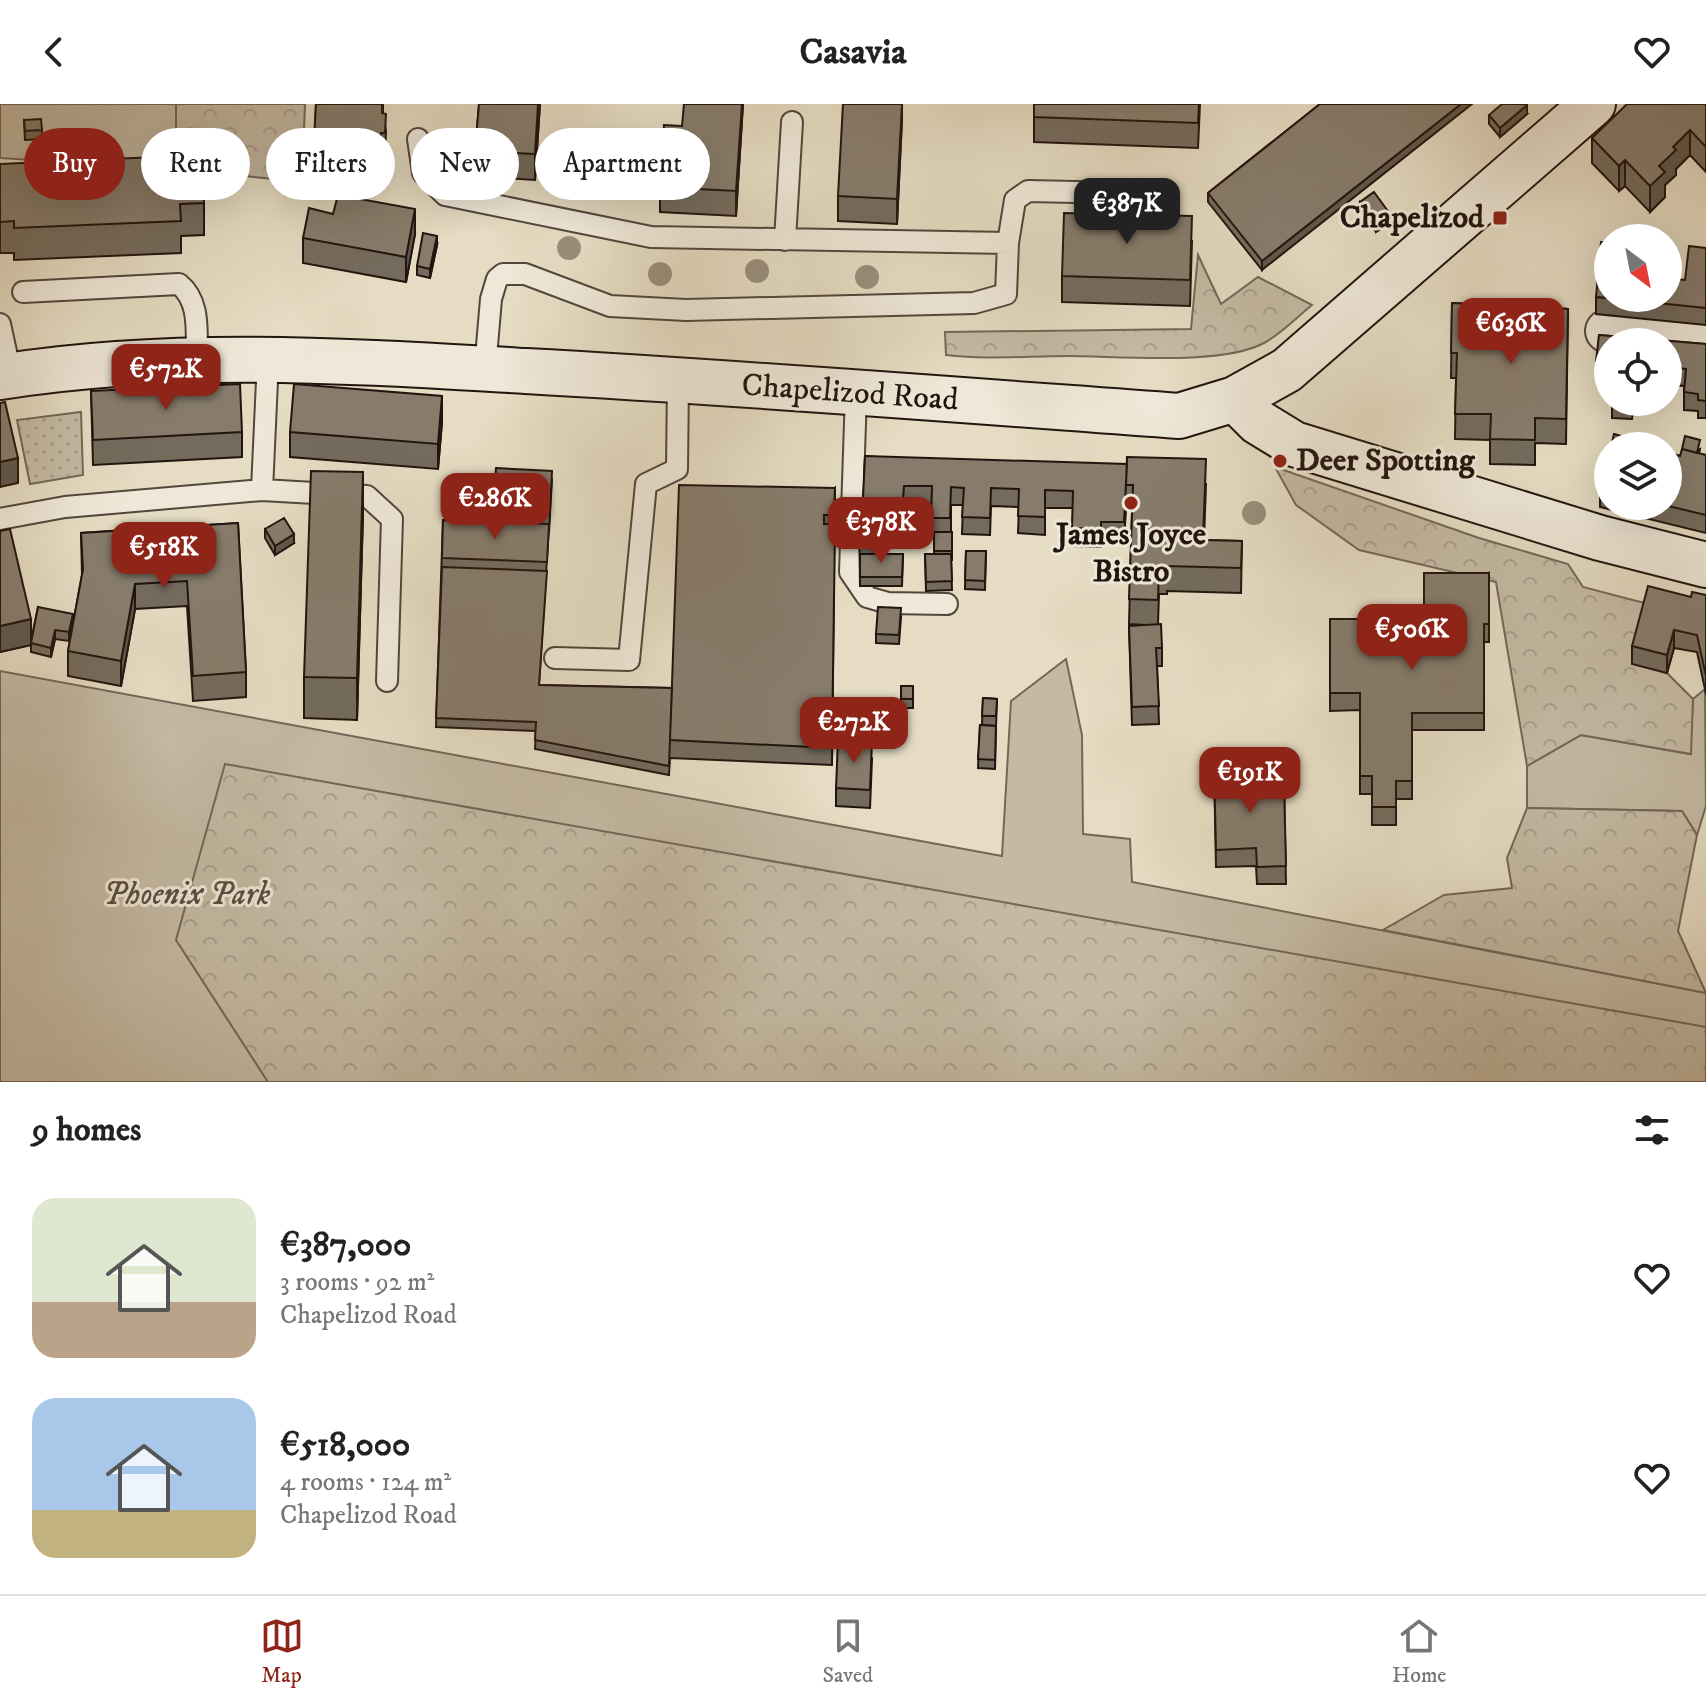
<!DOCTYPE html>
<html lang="en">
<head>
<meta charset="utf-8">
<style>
  body { margin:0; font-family:"IM FELL DW Pica",serif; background:#f6f6f6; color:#222; height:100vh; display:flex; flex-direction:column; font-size:30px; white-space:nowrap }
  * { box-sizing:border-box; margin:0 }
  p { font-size:26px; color:#767676 }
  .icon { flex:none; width:44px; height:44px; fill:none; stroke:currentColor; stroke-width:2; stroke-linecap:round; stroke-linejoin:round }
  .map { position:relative; height:978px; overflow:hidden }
  .panel { display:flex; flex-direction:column; background:#fff; flex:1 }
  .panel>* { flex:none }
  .guide { position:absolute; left:24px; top:24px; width:800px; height:72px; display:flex; gap:16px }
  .needle { width:52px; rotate:148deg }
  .controls { position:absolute; left:1594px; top:120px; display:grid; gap:16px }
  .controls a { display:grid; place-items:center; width:88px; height:88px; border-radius:50%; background:#fff; box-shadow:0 8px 32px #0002; font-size:40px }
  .price { position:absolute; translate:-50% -68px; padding:0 18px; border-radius:16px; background:#8f2418; color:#fff; font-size:26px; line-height:52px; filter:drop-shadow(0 2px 4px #0008) }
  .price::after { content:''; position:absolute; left:50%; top:48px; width:24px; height:18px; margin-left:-12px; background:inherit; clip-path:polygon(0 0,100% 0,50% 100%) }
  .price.current { background:#222; color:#fff }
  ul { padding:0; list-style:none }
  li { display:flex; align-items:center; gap:24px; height:200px; padding:0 32px }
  li span { display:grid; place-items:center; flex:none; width:224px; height:160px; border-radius:24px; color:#555 }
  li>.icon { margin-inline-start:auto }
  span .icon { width:96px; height:96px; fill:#fffc; stroke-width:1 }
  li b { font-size:34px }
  h2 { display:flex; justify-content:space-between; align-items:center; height:96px; padding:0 32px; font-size:34px }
  .pill { padding:0 28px; border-radius:36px; background:#fff; box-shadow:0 8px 32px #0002; font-size:28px; line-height:72px }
  .pill.current { background:#8f2418; color:#fff }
  header { display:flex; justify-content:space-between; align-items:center; height:104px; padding:0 32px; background:#fff; font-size:36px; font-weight:800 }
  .tabs { display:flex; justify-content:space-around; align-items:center; height:112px; border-top:2px solid #e0e0e0; background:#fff; font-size:22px; color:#767676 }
  .tabs a { display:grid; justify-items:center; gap:4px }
  .tabs .current { color:#8f2418 }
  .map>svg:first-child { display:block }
</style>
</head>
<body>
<header><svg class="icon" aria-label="back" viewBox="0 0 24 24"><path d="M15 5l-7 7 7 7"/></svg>Casavia<svg class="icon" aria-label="heart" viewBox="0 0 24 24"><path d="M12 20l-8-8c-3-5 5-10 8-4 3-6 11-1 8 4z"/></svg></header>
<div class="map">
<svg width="1706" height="978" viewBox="0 0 1706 978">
  <defs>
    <pattern id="forest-crowns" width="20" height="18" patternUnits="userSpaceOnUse" patternTransform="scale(2)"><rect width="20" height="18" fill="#c4baa4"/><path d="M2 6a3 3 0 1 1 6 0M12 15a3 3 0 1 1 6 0" fill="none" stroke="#a89f8c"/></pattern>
    <pattern id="garden-dots" width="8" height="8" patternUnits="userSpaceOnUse" patternTransform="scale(2)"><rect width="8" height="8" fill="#c4baa4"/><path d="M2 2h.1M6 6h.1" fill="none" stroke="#a89f8c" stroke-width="1.8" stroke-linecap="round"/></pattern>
  </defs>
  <rect width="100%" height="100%" fill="#e5dcc3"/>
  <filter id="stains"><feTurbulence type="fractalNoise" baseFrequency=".0025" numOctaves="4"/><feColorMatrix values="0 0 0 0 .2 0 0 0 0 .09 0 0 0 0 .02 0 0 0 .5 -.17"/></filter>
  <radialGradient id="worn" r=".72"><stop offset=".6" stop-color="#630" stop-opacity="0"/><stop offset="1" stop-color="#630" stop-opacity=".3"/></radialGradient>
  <path fill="#c4baa4" stroke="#736759" stroke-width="2" d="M 0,0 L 176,0 L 176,65 L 0,54 Z
    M 1066,555 L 1082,631 L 1083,730 L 1130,735 L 1132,778 L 1706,889 L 1706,978 L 0,978 L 0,567 L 1002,752 L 1011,597 Z
    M 1705,585 L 1706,702 L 1697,731 L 1682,707 L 1527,704 L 1527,662 L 1581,631 L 1690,650 L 1693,595 Z"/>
  <path fill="url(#forest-crowns)" stroke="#736759" stroke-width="2" d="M 176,0 L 305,0 L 302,78 L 176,65 Z
    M 1198,151 L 1221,200 L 1258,173 L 1312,201 C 1297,213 1281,230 1264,239 C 1221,262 1119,252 1069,252 C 1027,252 988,256 946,251 L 945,228 L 1191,225 Z
    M 1275,363 L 1479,434 L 1568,460 L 1583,483 L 1648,500 L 1632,559 L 1667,569 L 1693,595 L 1691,650 L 1581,631 L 1527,662 L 1496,478 L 1359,446 L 1296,401 Z
    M 225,660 L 1706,923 L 1706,978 L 268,978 L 176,836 Z
    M 1527,704 L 1682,707 L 1697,731 L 1678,827 L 1706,889 L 1383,826 L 1444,791 L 1512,784 L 1507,754 Z"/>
  <path fill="url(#garden-dots)" stroke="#736759" stroke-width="2" d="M 81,308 L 83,371 L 30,380 L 17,316 Z"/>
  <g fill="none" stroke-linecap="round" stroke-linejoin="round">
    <defs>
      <path id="lane" d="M 418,35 L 423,69 L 445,91 L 651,133 L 1008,139
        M 785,136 L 792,18
        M 23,188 L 179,180 C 201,198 196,228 197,254
        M 0,220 L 11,271
        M 485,265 L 491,195 L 497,175 L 503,170 L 525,170 L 610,202 L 686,206 L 974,199 L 1006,190 L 1008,139 L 1015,96 L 1028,87 L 1167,90
        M 856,289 L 850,468 L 867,493 L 888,499 L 947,500
        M 262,386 L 268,255
        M 0,415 L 65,403 L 262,386 L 367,392 L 392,415 L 387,577
        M 555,554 L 629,556 L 646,380 L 677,365 L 678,277"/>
      <path id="street" d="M 1607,227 L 1706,238"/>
      <path id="secondary" d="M 0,273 C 175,245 350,257 526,267 C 744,279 961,296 1179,312 L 1235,295 L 1287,266 L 1593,0
        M 1235,295 L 1258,318 L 1294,340 L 1600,434 L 1706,461"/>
    </defs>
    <use href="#lane" stroke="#53463b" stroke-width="24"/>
    <use href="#street" stroke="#53463b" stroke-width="46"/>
    <use href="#secondary" stroke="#22140e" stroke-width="48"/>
    <use href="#lane" stroke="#eee8d8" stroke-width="20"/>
    <use href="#street" stroke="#eee8d8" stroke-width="42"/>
    <use href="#secondary" stroke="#eee8d8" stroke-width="44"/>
  </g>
  <g fill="#998e7c">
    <circle cx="602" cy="63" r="12"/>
    <circle cx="569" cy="144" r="12"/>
    <circle cx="757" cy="167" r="12"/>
    <circle cx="660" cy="170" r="12"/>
    <circle cx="867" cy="173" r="12"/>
    <circle cx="1254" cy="409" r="12"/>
  </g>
  <path fill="#746b5d" stroke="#22140e" stroke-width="2" d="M 316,0 L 383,0 L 383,9 L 386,27 L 384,74 L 313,69 Z
    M 479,0 L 540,0 L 535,76 L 475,72 L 475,47 Z
    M 743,0 L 736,112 L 660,108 L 660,83 L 682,22 Z
    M 1034,0 L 1200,0 L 1198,44 L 1034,38 Z
    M 1320,0 L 1262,166 L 1208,98 L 1208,89 Z
    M 1706,0 L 1706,68 L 1690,51 L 1676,65 L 1676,71 L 1665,81 L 1665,93 L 1650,108 L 1625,82 L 1619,87 L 1592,59 L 1592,34 Z
    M 1527,10 L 1500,33 L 1489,20 L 1489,11 Z
    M 902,15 L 897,120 L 838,117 L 838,92 Z
    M 24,16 L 42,26 L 42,35 L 25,36 Z
    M 0,60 L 178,63 L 204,99 L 204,131 L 181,132 L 181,149 L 14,156 L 14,149 L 0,149 Z
    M 1360,98 L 1390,119 L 1376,128 L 1360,107 Z
    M 415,130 L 406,178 L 303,159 L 303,134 Z
    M 1192,137 L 1190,202 L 1062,198 L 1062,172 Z
    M 437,141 L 430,174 L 417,171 L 417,162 Z
    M 1706,144 L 1706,221 L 1596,210 L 1596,193 L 1608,194 L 1685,176 Z
    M 1452,199 L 1568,205 L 1566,340 L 1535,339 L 1535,361 L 1490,360 L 1490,336 L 1455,335 L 1456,274 L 1451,274 Z
    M 1599,231 L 1706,240 L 1706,314 L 1698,314 L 1698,307 L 1684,306 L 1684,282 L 1669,281 L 1668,293 L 1668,238 L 1608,238 L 1608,289 L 1602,289 L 1602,276 L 1596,275 Z
    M 91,287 L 242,328 L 242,353 L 93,361 Z
    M 1612,298 L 1634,298 L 1632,315 L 1612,314 Z
    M 442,318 L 438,365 L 290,353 L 290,328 Z
    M 1700,345 L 1699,350 L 1706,351 L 1706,429 L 1600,403 L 1600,385 L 1608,355 L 1608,402 L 1668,402 L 1680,352 Z
    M 865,352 L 1206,380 L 1204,436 L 1242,437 L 1241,489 L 1167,487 L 1167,490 L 1159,490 L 1158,520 L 1162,544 L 1162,562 L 1157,562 L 1159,620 L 1132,621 L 1129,522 L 1146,521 L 1129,520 L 1132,407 L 1126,406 L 1124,436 L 1101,435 L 1101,443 L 1072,442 L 1073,404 L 1045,404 L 1045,431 L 1018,429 L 1019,403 L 991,402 L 990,431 L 962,430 L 963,401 L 951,401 L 951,428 L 952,447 L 952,456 L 951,456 L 952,486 L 926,487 L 925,450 L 934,450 L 934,431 L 931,431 L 931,400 L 904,399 L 903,413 L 883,412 L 883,450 L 903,450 L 902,482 L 860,482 L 859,410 L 863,410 Z
    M 552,376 L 539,581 L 672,584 L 835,384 L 832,661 L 670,654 L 669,671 L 535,645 L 536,627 L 436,623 L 443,416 L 492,418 Z
    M 363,410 L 357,616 L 304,614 L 304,573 Z
    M 238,419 L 246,568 L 246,593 L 193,597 L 187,502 L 135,505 L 121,582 L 68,572 L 68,547 L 82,471 L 81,429 Z
    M 265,425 L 294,439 L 275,451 L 265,434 Z
    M 0,427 L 31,537 L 38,503 L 73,519 L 69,537 L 55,535 L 51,553 L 31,548 L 31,541 L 0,548 Z
    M 966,447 L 986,447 L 985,486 L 965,485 Z
    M 1489,469 L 1489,538 L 1484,538 L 1484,626 L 1412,626 L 1412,695 L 1396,695 L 1396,721 L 1372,721 L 1372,690 L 1360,690 L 1360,606 L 1330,607 L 1330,515 L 1424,515 Z
    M 1706,491 L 1706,590 L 1697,548 L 1674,544 L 1667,569 L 1632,560 L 1632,542 L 1691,493 Z
    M 901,513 L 899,540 L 876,539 L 876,530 Z
    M 901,582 L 913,582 L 913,604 L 901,604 Z
    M 983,594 L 997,595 L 996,622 L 982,621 Z
    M 980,621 L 996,622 L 995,665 L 978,664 Z
    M 872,655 L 870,704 L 836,702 L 836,684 Z
    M 1214,662 L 1252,681 L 1284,680 L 1286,780 L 1257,780 L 1256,762 L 1216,763 Z"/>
  <path fill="#5e574c" stroke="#22140e" stroke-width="2" d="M 538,0 L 540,0 L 535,76 L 535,50 Z
    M 742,0 L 743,0 L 736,112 L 736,87 Z
    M 902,0 L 902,15 L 897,120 L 897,95 Z
    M 1461,0 L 1472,0 L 1262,166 L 1262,157 Z
    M 1527,1 L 1527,10 L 1500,33 L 1500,24 Z
    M 1690,26 L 1690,51 L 1676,65 L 1676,71 L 1665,81 L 1665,93 L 1650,108 L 1650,82 L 1659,62 L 1673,43 Z
    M 1625,56 L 1625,82 L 1619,87 L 1619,62 Z
    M 415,105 L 415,130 L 406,178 L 406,153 Z
    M 1390,110 L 1390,119 L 1376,128 L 1376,119 Z
    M 437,132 L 437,141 L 430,174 L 430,165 Z
    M 442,292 L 442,318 L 438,365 L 438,340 Z
    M 18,354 L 18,379 L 0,383 L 0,358 Z
    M 363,368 L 363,410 L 357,616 L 357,574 Z
    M 294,430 L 294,439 L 275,451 L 275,442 Z
    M 135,480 L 135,505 L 121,582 L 121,557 Z
    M 73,510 L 73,519 L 69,537 L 69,528 Z
    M 31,515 L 31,541 L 0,548 L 0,522 Z
    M 55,526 L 55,535 L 51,553 L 51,544 Z
    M 1674,526 L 1674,544 L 1667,569 L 1667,551 Z"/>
  <path fill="#877c6c" stroke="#22140e" stroke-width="2" d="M 316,0 L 382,0 L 382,9 L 386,10 L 385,29 L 381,29 L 380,39 L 384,39 L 384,56 L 313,52 Z
    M 479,0 L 538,0 L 535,50 L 475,47 Z
    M 684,0 L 742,0 L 736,87 L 660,83 L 664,21 L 682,22 Z
    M 843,0 L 902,0 L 897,95 L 838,92 Z
    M 1034,0 L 1199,0 L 1198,19 L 1034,13 Z
    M 1320,0 L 1461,0 L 1262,157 L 1208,89 Z
    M 1502,0 L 1527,0 L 1527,1 L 1500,24 L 1489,11 Z
    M 1627,0 L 1706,0 L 1706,43 L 1690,26 L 1673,43 L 1676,46 L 1659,62 L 1665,68 L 1650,82 L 1625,56 L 1619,62 L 1592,34 Z
    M 41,15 L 42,26 L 25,27 L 24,16 Z
    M 178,52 L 178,63 L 202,62 L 204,99 L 180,100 L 181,117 L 14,124 L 14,117 L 0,118 L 0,60 Z
    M 1374,88 L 1390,110 L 1376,119 L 1360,98 Z
    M 338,91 L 415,105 L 406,153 L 303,134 L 309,104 L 333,110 Z
    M 1064,109 L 1192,112 L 1190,176 L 1062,172 Z
    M 423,129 L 437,132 L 430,165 L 417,162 Z
    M 1601,138 L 1608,138 L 1608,194 L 1596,193 Z
    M 1689,142 L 1706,144 L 1706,204 L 1609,194 L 1668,194 L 1668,174 L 1685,176 Z
    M 1452,199 L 1568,205 L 1566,315 L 1535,314 L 1535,336 L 1490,335 L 1491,310 L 1455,310 L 1457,249 L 1451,249 Z
    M 1599,231 L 1706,240 L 1706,297 L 1698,296 L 1698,290 L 1684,288 L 1686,265 L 1669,263 L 1668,275 L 1668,238 L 1608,238 L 1608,271 L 1602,271 L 1602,258 L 1596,257 Z
    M 240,280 L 242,328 L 93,336 L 91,287 Z
    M 294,280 L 442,292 L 438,340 L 290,328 Z
    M 5,298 L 18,354 L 0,358 L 0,299 Z
    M 1614,330 L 1636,336 L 1635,342 L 1611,342 Z
    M 1685,332 L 1700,336 L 1697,349 L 1682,345 Z
    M 1682,345 L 1706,351 L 1706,411 L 1668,402 L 1668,348 L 1680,352 Z
    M 865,352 L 1127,360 L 1124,418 L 1101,418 L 1101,425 L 1072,424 L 1073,387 L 1045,386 L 1045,413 L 1018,412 L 1019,385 L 991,384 L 990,414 L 962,413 L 964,384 L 951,383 L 950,414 L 931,414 L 932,382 L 904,382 L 903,395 L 863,394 Z
    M 1127,353 L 1206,355 L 1203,436 L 1242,437 L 1241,464 L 1167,462 L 1167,465 L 1159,465 L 1158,496 L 1129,495 L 1133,381 L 1126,381 Z
    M 1608,355 L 1608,387 L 1600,385 Z
    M 496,364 L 552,367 L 549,429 L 549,420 L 492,418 Z
    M 311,367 L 363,368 L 357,574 L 304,573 Z
    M 679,381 L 835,384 L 834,411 L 824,411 L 824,420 L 835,420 L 832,644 L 670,636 Z
    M 859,410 L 883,410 L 883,442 L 858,442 Z
    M 284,414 L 294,430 L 275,442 L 265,425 Z
    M 443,416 L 549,420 L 547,458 L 442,454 Z
    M 238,419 L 246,568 L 193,572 L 187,477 L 135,480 L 121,557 L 68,547 L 83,465 L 81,429 Z
    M 10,425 L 31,515 L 0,522 L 0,427 Z
    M 934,428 L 952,428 L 952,447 L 934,447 Z
    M 966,447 L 986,447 L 985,477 L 965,476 Z
    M 860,450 L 903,450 L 902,473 L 860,473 Z
    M 925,450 L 951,450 L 952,477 L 926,478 Z
    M 442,463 L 547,467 L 539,581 L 672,584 L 669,662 L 535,636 L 536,618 L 436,614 Z
    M 1424,469 L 1489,469 L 1489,520 L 1484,520 L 1484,609 L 1412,609 L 1412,677 L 1396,677 L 1396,703 L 1372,703 L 1372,672 L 1360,672 L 1360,589 L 1330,589 L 1330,515 L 1424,515 Z
    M 1648,482 L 1691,493 L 1692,488 L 1706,491 L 1706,572 L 1697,531 L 1674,526 L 1667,551 L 1632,542 Z
    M 38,503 L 73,510 L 69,528 L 55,526 L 51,544 L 31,539 Z
    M 878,503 L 901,504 L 899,531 L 876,530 Z
    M 1161,520 L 1162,544 L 1156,544 L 1159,602 L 1132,603 L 1129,522 Z
    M 901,582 L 913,582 L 913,595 L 901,595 Z
    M 983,594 L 997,595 L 996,612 L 982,612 Z
    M 980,621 L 996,622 L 995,656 L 978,655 Z
    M 838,636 L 872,637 L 870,686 L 836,684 Z
    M 1252,661 L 1252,681 L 1284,680 L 1286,762 L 1257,763 L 1256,744 L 1216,746 L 1214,662 Z"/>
  <g fill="#8f2418" stroke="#eee8d8" stroke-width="3">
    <rect x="1492" y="106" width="16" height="16" rx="4"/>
    <circle cx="1280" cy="357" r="8"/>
    <circle cx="1131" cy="399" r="8"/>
  </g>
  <g text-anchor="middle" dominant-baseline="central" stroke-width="6" stroke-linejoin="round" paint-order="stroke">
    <g font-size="32" font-weight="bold" fill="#22140e" stroke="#eee8d8" text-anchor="end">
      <text x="1484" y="114">Chapelizod</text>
      <text x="1296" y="357" text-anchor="start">Deer Spotting</text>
      <text x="1131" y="431" text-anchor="middle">James Joyce<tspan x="1131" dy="37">Bistro</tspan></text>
    </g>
    <g font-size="32" fill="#22140e" stroke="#eee8d8">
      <text transform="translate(850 289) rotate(4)">Chapelizod Road</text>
    </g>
    <g font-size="32" font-style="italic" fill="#5b4e42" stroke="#eee8d8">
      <text x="187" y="791">Phoenix Park</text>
    </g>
  </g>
  <rect width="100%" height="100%" filter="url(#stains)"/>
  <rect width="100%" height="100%" fill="url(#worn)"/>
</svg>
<div class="controls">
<a><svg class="needle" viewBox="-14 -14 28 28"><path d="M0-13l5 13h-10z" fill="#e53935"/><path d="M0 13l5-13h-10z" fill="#767676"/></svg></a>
<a><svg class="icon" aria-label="locate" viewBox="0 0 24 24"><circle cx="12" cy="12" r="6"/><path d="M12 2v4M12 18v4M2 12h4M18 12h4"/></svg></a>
<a><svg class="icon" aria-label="layers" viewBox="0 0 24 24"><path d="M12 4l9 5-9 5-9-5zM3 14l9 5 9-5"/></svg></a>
</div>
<b class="price current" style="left:1127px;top:142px">€387K</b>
<b class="price" style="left:1511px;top:262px">€636K</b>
<b class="price" style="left:166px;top:308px">€572K</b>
<b class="price" style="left:495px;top:437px">€286K</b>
<b class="price" style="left:881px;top:461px">€378K</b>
<b class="price" style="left:164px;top:486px">€518K</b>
<b class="price" style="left:1412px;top:568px">€506K</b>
<b class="price" style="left:854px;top:661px">€272K</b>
<b class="price" style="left:1250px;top:711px">€191K</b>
<div class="guide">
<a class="pill current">Buy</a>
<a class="pill">Rent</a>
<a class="pill">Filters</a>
<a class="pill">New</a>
<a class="pill">Apartment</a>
</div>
</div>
<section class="panel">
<h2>9 homes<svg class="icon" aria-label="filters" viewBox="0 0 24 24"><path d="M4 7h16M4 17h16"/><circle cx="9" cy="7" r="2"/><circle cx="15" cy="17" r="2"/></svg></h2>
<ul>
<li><span style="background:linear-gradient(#dfe7d0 65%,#b9a48a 0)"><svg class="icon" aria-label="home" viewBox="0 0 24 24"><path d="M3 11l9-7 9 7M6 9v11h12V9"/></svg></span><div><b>€387,000</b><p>3 rooms · 92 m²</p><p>Chapelizod Road</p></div><svg class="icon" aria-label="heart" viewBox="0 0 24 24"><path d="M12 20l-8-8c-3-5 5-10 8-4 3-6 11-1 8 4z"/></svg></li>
<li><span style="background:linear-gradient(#a9c7e8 70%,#c2b280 0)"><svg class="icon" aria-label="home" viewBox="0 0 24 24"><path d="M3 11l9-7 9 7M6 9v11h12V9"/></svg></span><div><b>€518,000</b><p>4 rooms · 124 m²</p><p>Chapelizod Road</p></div><svg class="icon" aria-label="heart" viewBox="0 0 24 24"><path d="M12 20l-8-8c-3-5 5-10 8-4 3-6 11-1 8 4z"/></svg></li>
</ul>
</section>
<nav class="tabs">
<a class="current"><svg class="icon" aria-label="map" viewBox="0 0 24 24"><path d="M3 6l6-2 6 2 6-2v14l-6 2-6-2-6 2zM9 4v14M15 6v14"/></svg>Map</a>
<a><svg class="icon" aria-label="saved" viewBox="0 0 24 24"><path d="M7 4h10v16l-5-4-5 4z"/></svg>Saved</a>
<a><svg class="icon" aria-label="home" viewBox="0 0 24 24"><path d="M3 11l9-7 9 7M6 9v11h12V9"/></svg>Home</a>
</nav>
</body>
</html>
